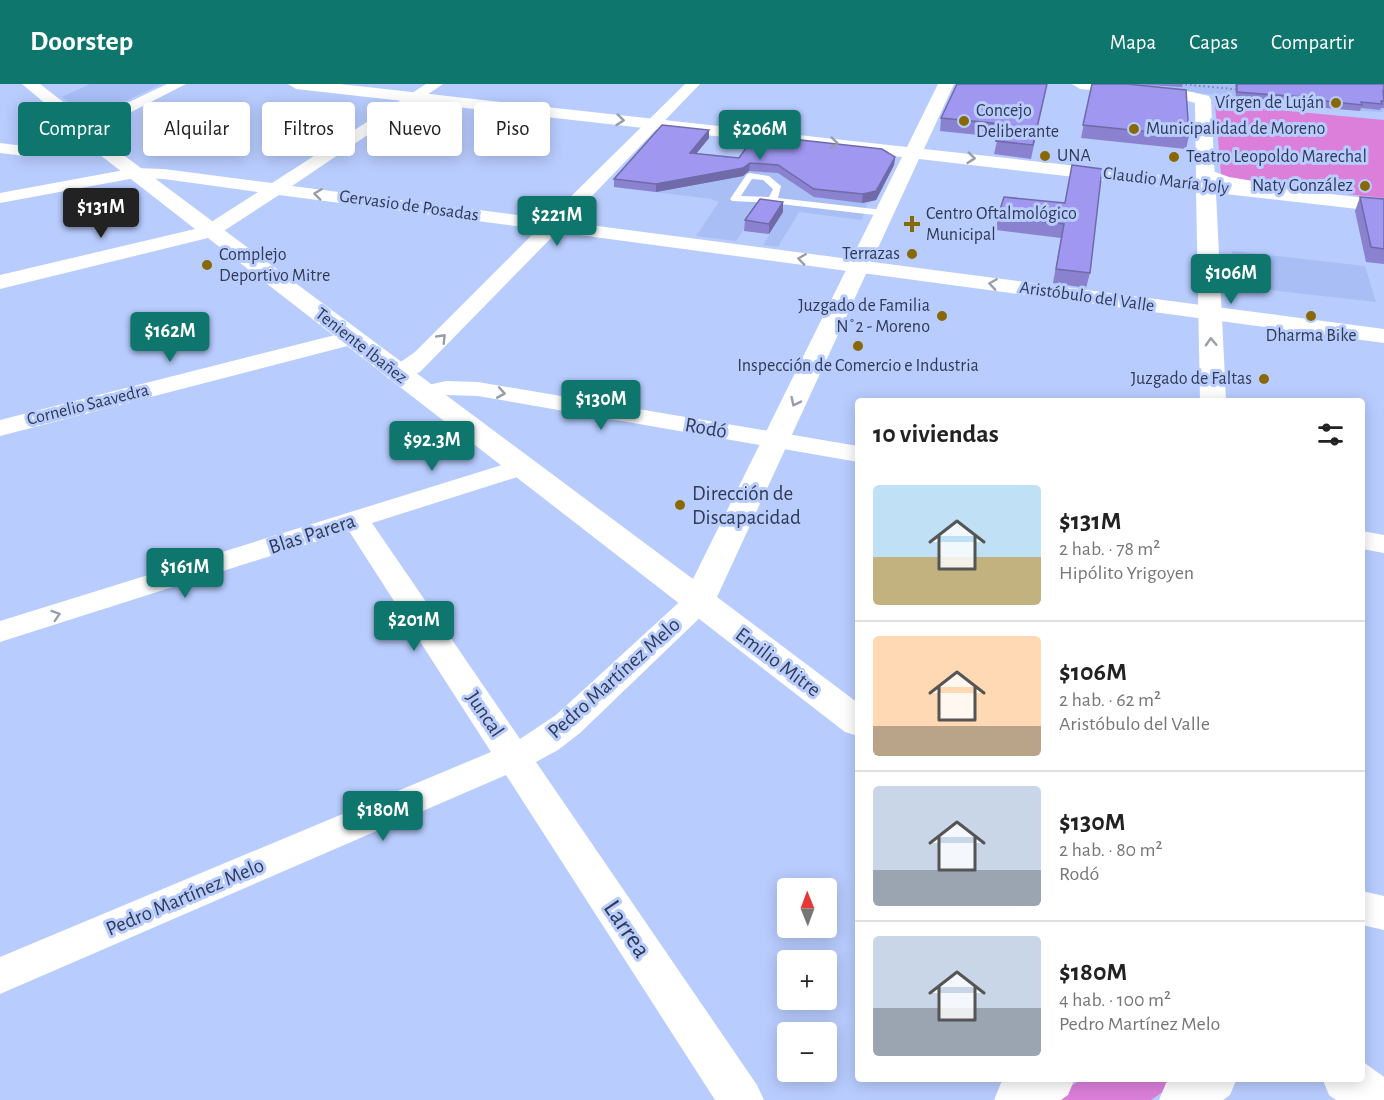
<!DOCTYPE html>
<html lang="es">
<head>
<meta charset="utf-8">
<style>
  body { margin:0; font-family:"Alegreya Sans",sans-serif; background:#f2f2f2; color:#222; height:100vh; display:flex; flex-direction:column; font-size:22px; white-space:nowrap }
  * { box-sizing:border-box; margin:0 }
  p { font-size:20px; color:#767676 }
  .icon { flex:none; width:33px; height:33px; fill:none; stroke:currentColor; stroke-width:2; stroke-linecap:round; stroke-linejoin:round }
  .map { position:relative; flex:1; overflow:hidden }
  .sheet { position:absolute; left:855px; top:314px; width:510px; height:684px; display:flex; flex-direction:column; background:#fff; border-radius:6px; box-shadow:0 3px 15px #0003 }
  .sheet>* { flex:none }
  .guide { position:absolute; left:18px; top:18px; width:570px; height:54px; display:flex; gap:12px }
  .needle { width:39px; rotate:359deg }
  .fabs { position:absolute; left:777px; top:794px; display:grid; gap:12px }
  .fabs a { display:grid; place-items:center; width:60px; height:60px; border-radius:6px; background:#fff; box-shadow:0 3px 15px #0003; font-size:30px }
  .price { position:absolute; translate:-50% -51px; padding:0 14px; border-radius:6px; background:#0f766e; color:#fff; font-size:20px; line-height:39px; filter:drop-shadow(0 2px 3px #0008) }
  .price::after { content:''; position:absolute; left:50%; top:36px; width:18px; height:14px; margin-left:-9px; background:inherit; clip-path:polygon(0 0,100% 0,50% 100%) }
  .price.active { background:#222; color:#fff }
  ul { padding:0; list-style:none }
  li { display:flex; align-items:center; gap:18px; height:150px; padding:0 18px }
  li+li { border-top:2px solid #e0e0e0 }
  li span { display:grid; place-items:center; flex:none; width:168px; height:120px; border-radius:6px; color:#555 }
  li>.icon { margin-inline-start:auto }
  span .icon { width:72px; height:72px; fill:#fffc; stroke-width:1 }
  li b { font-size:26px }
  h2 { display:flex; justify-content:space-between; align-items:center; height:72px; padding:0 18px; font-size:26px }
  .pill { padding:0 21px; border-radius:6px; background:#fff; box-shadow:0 3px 15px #0003; font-size:21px; line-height:54px }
  .pill.active { background:#0f766e; color:#fff }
  header { display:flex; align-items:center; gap:36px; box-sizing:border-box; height:84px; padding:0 30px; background:#0f766e; color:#fff }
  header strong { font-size:28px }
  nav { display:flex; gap:33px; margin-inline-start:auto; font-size:21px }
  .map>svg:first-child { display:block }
</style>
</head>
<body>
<header>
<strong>Doorstep</strong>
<nav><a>Mapa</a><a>Capas</a><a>Compartir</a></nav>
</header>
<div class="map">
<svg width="1384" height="1016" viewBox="0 0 1384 1016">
  <rect width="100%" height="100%" fill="#b8ccfe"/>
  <path fill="#a9bef5" d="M 90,0 L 161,0 L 97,31 L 87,31 L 62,13 Z
    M 1116,0 L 1384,0 L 1384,24 L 1383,28 L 1360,27 Z
    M 876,70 L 894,81 L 876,116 L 867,120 L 862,136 L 799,128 L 778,163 L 763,161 L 783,127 L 758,124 L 736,157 L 696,152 L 719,118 L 711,115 L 614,103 L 644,72 L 738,82 Z
    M 1232,167 L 1365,182 L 1376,218 L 1236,202 Z"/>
  <path fill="#db7fda" d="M 1215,20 L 1384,36 L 1384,114 L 1242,99 L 1221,90 Z
    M 1082,995 L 1181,995 L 1151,1016 L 1050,1016 Z"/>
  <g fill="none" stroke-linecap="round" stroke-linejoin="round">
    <path fill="#fff" fill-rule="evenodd" d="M 750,89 L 769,92 L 781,102 L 778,114 L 883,126 L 888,129 L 883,132 L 772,119 L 732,117 L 730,115 L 747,90 ZM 752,95 L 763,96 L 773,105 L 769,113 L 741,112 Z"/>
    <path fill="#fff" fill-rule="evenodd" d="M 167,0 L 186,0 L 51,69 L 24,72 L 0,69 L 0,59 L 24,62 L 41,60 Z
      M 426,0 L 443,0 L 292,102 L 548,135 L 685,0 L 700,0 L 567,138 L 1384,245 L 1384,259 L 557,148 L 420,288 L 397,297 L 389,295 L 385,290 C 391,282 407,275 416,267 L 538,145 L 279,111 L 219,150 L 205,150 L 202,146 L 205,142 L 258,108 L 164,95 L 135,94 L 0,119 L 0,109 L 135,84 L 164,85 L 272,99 Z
      M 1207,85 L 1229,93 L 1271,100 L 1274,104 L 1265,109 L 1219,102 L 1198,90 Z
      M 351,247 L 359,249 L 362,254 L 359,259 L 0,352 L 0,336 Z
      M 446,297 L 478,298 L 858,362 L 858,378 L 478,312 L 446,311 L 423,316 L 415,314 L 411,309 L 415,304 Z
      M 521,375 L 530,377 L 534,383 L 530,389 L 372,439 L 520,655 L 556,631 L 687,511 L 698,508 L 709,511 L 713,518 L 709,525 L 580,649 L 558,666 L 536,678 L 757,1001 L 764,1016 L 715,1016 L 506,691 L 0,910 L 0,873 L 491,668 L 349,447 L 0,558 L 0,537 Z
      M 1362,447 L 1384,451 L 1384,469 L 1362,465 Z
      M 1362,807 L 1384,812 L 1384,846 L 1362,841 Z"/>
    <path fill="#fff" fill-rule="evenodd" d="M 22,0 L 40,0 L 84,34 L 98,52 L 693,495 L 902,73 L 296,5 L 288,0 L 340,0 L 907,63 L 938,0 L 954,0 L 924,65 L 1196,95 L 1195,19 L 1181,15 L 1080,5 L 1072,0 C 1118,0 1164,0 1209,12 L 1211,16 L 1215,97 L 1384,116 L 1384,128 L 1216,109 L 1226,316 L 1200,316 L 1196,107 L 919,75 L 717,513 L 858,619 L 858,652 L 845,648 L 208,154 L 0,205 L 0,191 L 195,145 L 86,60 L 72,42 Z
      M 1362,977 L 1384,993 L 1384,1016 L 1336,1016 L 1329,1011 L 1322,994 L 1362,994 Z
      M 1008,994 L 1075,994 L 1068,1011 L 1061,1016 L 994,1016 L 1001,999 Z
      M 1172,994 L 1237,994 L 1230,1011 L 1223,1016 L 1159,1016 L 1166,999 Z"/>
    <path stroke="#7584aa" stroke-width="2" stroke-dasharray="1.5 3" stroke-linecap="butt" d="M 1181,0 L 1253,7"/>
  </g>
  <path fill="#8a82cf" d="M 1047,0 L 1031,75 L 994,70 L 998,53 L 940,47 L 941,34 Z
    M 1092,0 L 1189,52 L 1186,65 L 1081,54 Z
    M 1131,0 L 1183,0 L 1182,3 Z
    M 1235,0 L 1384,0 L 1384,24 L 1381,24 L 1380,26 L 1361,24 L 1360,27 L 1314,23 L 1314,20 L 1236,14 Z
    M 709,46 L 709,54 L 696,70 L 739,74 L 895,73 L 894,81 L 876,116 L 862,119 L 814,113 L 778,89 L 749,87 L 743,92 L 656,108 L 614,103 L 614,95 Z
    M 1360,113 L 1384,115 L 1384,180 L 1366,178 L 1355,127 Z
    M 1064,119 L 1090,189 L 1086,204 L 1053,199 L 1061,154 L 996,146 L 998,132 Z
    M 783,128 L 769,150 L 744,147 L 745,136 Z"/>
  <path fill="#706aa9" d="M 709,46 L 709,54 L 690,77 L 690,69 Z
    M 895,73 L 894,81 L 876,116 L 862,119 L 863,110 Z
    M 750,79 L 749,87 L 743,92 L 656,108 L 656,100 Z
    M 783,118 L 783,128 L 769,150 L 769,140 Z"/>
  <path fill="#a097f1" stroke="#706aa9" stroke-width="1.5" d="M 957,0 L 1047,0 L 1033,61 L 996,57 L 1002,40 L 941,34 Z
    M 1092,0 L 1127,0 L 1186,6 L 1189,52 L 1083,41 Z
    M 1237,0 L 1384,0 L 1384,8 L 1383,7 L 1384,17 L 1381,17 L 1382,20 L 1361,18 L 1362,21 L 1316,16 L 1316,14 L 1237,8 Z
    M 662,41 L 709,46 L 690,69 L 739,74 L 755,51 L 882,65 L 895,73 L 876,107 L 863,110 L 814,105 L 778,81 L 750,79 L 743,84 L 656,100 L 614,95 Z
    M 1072,81 L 1102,85 L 1090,189 L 1056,185 L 1064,140 L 998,132 L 1004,113 L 1065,119 Z
    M 1360,113 L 1384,115 L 1384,165 L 1371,163 Z
    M 760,115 L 783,118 L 769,140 L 745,136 Z"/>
  <defs><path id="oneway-chevron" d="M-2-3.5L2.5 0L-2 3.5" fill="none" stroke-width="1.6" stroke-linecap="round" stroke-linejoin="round" transform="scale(1.5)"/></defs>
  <g stroke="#989daa">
    <use href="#oneway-chevron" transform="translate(620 36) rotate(6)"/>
    <use href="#oneway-chevron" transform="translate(834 59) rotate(6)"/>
    <use href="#oneway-chevron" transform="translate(971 74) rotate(6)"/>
    <use href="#oneway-chevron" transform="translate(318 110) rotate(-172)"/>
    <use href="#oneway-chevron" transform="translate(802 175) rotate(-172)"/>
    <use href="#oneway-chevron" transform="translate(993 200) rotate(-172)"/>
    <use href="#oneway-chevron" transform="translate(442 254) rotate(-46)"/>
    <use href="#oneway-chevron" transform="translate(1211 258) rotate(-92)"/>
    <use href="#oneway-chevron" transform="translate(501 309) rotate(10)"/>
    <use href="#oneway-chevron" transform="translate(795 318) rotate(116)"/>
    <use href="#oneway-chevron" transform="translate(56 531) rotate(-18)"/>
  </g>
  <g fill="#896907" stroke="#b8ccfe" stroke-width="2">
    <circle cx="1336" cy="19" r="6"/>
    <circle cx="964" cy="37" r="6"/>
    <circle cx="1134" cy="45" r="6"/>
    <circle cx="1045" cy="72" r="6"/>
    <circle cx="1174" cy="73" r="6"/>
    <circle cx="1365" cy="102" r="6"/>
    <path d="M909 131h6v6h6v6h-6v6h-6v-6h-6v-6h6z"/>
    <circle cx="912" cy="170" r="6"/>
    <circle cx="207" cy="181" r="6"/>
    <circle cx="942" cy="232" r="6"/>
    <circle cx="1311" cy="232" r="6"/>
    <circle cx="858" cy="262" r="6"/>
    <circle cx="1264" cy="295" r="6"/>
    <circle cx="680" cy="421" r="6"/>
  </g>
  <g text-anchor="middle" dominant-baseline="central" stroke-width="6" stroke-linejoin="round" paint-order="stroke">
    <g font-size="18" fill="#313b54" stroke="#b8ccfe" text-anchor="start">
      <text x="1324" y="19" text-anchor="end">Vírgen de Luján</text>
      <text x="976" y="27">Concejo<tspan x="976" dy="21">Deliberante</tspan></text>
      <text x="1146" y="45">Municipalidad de Moreno</text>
      <text x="1057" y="72">UNA</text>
      <text x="1186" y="73">Teatro Leopoldo Marechal</text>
      <text x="1353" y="102" text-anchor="end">Naty González</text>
      <text x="926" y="130">Centro Oftalmológico<tspan x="926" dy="21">Municipal</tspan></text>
      <text x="900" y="170" text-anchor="end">Terrazas</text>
      <text x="219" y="171">Complejo<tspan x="219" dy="21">Deportivo Mitre</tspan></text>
      <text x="930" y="222" text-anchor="end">Juzgado de Familia<tspan x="930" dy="21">N˚2 - Moreno</tspan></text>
      <text x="1311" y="252" text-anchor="middle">Dharma Bike</text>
      <text x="858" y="282" text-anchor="middle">Inspección de Comercio e Industria</text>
      <text x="1252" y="295" text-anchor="end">Juzgado de Faltas</text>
    </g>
    <g font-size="18" fill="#313b54" stroke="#b8ccfe">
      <text transform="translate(1166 97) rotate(7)">Claudio María Joly</text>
      <text transform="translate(409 122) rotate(8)">Gervasio de Posadas</text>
      <text transform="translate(1087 213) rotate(8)">Aristóbulo del Valle</text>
      <text transform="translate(361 262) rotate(38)">Teniente Ibañez</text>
      <text transform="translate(88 321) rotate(-14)">Cornelio Saavedra</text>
    </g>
    <g font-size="21" fill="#313b54" stroke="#b8ccfe">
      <text transform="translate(706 344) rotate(10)">Rodó</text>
      <text transform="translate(312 450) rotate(-18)">Blas Parera</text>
      <text transform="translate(778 578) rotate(37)">Emilio Mitre</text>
      <text transform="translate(614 594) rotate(-42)">Pedro Martínez Melo</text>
      <text transform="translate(485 630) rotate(56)">Juncal</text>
      <text transform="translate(185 813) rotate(-23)">Pedro Martínez Melo</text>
    </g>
    <g font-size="21" fill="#313b54" stroke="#b8ccfe" text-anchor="start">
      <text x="692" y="409">Dirección de<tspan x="692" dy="24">Discapacidad</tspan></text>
    </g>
    <g font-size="26" fill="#313b54" stroke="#b8ccfe">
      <text transform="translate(627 845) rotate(56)">Larrea</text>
    </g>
  </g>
</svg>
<div class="fabs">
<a><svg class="needle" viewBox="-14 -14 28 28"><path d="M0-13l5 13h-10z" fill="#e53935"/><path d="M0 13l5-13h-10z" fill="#767676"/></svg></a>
<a>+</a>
<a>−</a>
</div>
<b class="price" style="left:760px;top:77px">$206M</b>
<b class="price active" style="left:101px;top:155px">$131M</b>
<b class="price" style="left:557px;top:163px">$221M</b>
<b class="price" style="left:1231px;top:221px">$106M</b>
<b class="price" style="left:170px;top:279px">$162M</b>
<b class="price" style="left:601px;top:347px">$130M</b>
<b class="price" style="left:432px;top:388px">$92.3M</b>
<b class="price" style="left:185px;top:515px">$161M</b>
<b class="price" style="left:414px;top:568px">$201M</b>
<b class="price" style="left:383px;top:758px">$180M</b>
<div class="guide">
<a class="pill active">Comprar</a>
<a class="pill">Alquilar</a>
<a class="pill">Filtros</a>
<a class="pill">Nuevo</a>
<a class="pill">Piso</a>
</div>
<section class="sheet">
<h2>10 viviendas<svg class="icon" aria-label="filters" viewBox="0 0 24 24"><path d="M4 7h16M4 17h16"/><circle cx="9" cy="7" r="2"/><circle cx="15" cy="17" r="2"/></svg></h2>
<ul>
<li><span style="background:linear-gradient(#bfe0f5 60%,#c2b280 0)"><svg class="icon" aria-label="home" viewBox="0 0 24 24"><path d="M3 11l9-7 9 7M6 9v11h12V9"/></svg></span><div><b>$131M</b><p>2 hab. · 78 m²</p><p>Hipólito Yrigoyen</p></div></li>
<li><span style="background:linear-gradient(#ffd9b3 75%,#b9a48a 0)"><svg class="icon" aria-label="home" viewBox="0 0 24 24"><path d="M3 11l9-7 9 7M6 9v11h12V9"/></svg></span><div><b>$106M</b><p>2 hab. · 62 m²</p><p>Aristóbulo del Valle</p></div></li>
<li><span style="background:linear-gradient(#c9d6e8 70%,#9aa5b1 0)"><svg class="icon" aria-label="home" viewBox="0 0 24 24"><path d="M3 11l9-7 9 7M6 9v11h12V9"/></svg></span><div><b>$130M</b><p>2 hab. · 80 m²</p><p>Rodó</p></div></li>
<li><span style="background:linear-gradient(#c9d6e8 60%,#9aa5b1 0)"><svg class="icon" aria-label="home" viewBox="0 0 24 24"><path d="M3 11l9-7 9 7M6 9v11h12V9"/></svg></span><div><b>$180M</b><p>4 hab. · 100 m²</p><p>Pedro Martínez Melo</p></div></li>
</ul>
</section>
</div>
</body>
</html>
